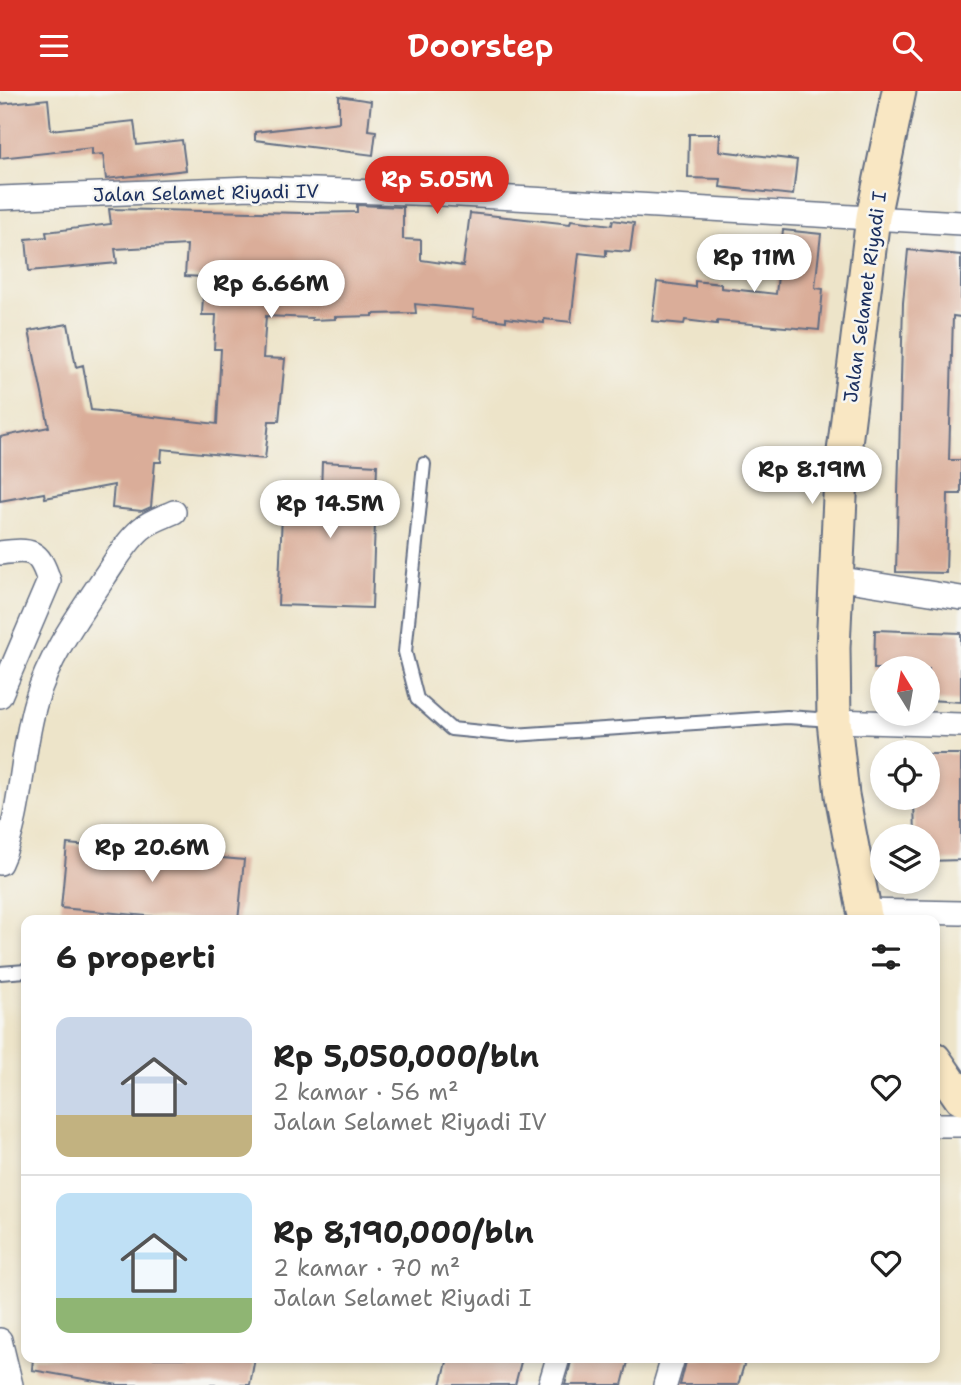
<!DOCTYPE html>
<html lang="id">
<head>
<meta charset="utf-8">
<style>
  body { margin:0; font-family:"Shantell Sans",sans-serif; background:#f6f6f6; color:#222; height:100vh; display:flex; flex-direction:column; font-size:26px; white-space:nowrap }
  * { box-sizing:border-box; margin:0 }
  p { font-size:23px; color:#767676 }
  .icon { flex:none; width:38px; height:38px; fill:none; stroke:currentColor; stroke-width:2; stroke-linecap:round; stroke-linejoin:round }
  .map { position:relative; flex:1; overflow:hidden }
  .side { position:absolute; left:21px; top:824px; width:919px; height:448px; display:flex; flex-direction:column; background:#fff; border-radius:14px; box-shadow:0 4px 10px #0003 }
  .side>* { flex:none }
  .needle { width:46px; rotate:349deg }
  .fabs { position:absolute; left:870px; top:565px; display:grid; gap:14px }
  .fabs a { display:grid; place-items:center; width:70px; height:70px; border-radius:50%; background:#fff; box-shadow:0 4px 10px #0003; font-size:35px }
  .price { position:absolute; translate:-50% -60px; padding:0 16px; border-radius:24px; background:#fff; color:#222; font-size:23px; line-height:46px; filter:drop-shadow(0 2px 4px #0008) }
  .price::after { content:''; position:absolute; left:50%; top:42px; width:21px; height:16px; margin-left:-10px; background:inherit; clip-path:polygon(0 0,100% 0,50% 100%) }
  .price.selected { background:#d93025; color:#fff }
  ul { padding:0; list-style:none }
  li { display:flex; align-items:center; gap:21px; height:175px; padding:0 35px }
  li+li { border-top:2px solid #e0e0e0 }
  li span { display:grid; place-items:center; flex:none; width:196px; height:140px; border-radius:14px; color:#555 }
  li>.icon { margin-inline-start:auto }
  span .icon { width:84px; height:84px; fill:#fffc; stroke-width:1 }
  li b { font-size:30px }
  h2 { display:flex; justify-content:space-between; align-items:center; height:84px; padding:0 35px; font-size:30px }
  header { display:flex; justify-content:space-between; align-items:center; height:91px; padding:0 35px; background:#d93025; color:#fff; font-size:32px; font-weight:600 }
  .map>svg:first-child { display:block }
</style>
</head>
<body>
<header><svg class="icon" aria-label="menu" viewBox="0 0 24 24"><path d="M4 6h16M4 12h16M4 18h16"/></svg>Doorstep<svg class="icon" aria-label="search" viewBox="0 0 24 24"><circle cx="10" cy="10" r="6"/><path d="M15 15l6 6"/></svg></header>
<div class="map">
<svg width="961" height="1294" viewBox="0 0 961 1294">
  <rect width="100%" height="100%" fill="#f6f6f2"/>
  <filter id="ink" filterUnits="userSpaceOnUse"><feTurbulence type="fractalNoise" baseFrequency=".0143" numOctaves="2"/><feDisplacementMap in="SourceGraphic" scale="14" xChannelSelector="R" yChannelSelector="G"/><feConvolveMatrix kernelMatrix="1 2 1 2 8 2 1 2 1" color-interpolation-filters="sRGB"/></filter>
  <filter id="wash" filterUnits="userSpaceOnUse"><feTurbulence type="fractalNoise" baseFrequency=".00686" numOctaves="4" result="noise"/><feDisplacementMap in="SourceGraphic" scale="28" xChannelSelector="R" yChannelSelector="G"/><feGaussianBlur stdDeviation="1.57" result="paint"/><feColorMatrix in="noise" values="0 0 0 0 0 0 0 0 0 0 0 0 0 0 0 0 0 1.4 0 .05"/><feComposite in="paint" operator="in"/></filter>
  <g filter="url(#wash)">
    <rect width="100%" height="100%" fill="#ede4c9"/>
    <g id="blocks">
      <path fill="#daad99" d="M 339,5 L 371,10 L 368,39 L 376,40 L 373,64 L 255,49 L 255,41 L 339,31 Z
        M 48,8 L 51,39 L 134,30 L 137,54 L 182,49 L 186,79 L 106,88 L 103,63 L 92,64 L 92,57 L 0,67 L 0,13 Z
        M 689,43 L 720,43 L 719,60 L 797,69 L 793,104 L 720,96 L 721,88 L 688,87 Z
        M 357,114 L 403,116 L 403,148 L 421,149 L 421,169 L 463,175 L 470,122 L 570,133 L 571,129 L 612,134 L 613,129 L 634,132 L 630,161 L 606,159 L 606,165 L 579,162 L 571,231 L 544,228 L 544,232 L 506,227 L 506,230 L 473,226 L 474,219 L 415,213 L 416,222 L 373,223 L 373,225 L 335,226 L 335,228 L 312,229 L 312,227 L 266,225 L 263,267 L 285,268 L 279,330 L 269,330 L 265,368 L 162,358 L 161,371 L 155,371 L 151,416 L 142,420 L 112,417 L 114,394 L 45,407 L 44,402 L 0,410 L 0,346 L 49,336 L 29,240 L 68,233 L 76,276 L 83,274 L 91,319 L 217,333 L 221,258 L 214,258 L 216,224 L 202,224 L 204,186 L 185,185 L 187,154 L 115,158 L 117,172 L 29,180 L 26,148 L 47,146 L 46,141 L 111,133 L 109,118 L 304,122 L 357,121 Z
        M 783,139 L 821,143 L 815,197 L 823,198 L 819,239 L 717,230 L 717,233 L 685,229 L 684,233 L 652,230 L 657,191 L 695,196 L 695,190 L 721,193 L 721,197 L 776,203 Z
        M 908,159 L 961,164 L 961,226 L 953,225 L 949,369 L 961,369 L 961,403 L 948,403 L 946,482 L 896,481 L 903,212 Z
        M 322,371 L 377,374 L 372,517 L 278,514 L 283,401 L 321,402 Z
        M 875,539 L 961,542 L 961,611 L 928,609 L 929,578 L 874,578 Z
        M 928,663 L 961,663 L 961,769 L 928,770 L 928,746 L 915,746 L 914,707 L 928,707 Z
        M 67,753 L 244,769 L 238,830 L 201,830 L 61,817 Z
        M 33,1267 L 255,1267 L 250,1294 L 118,1294 L 32,1279 Z
        M 448,1267 L 522,1267 L 515,1294 L 441,1294 Z
        M 572,1267 L 629,1267 L 622,1294 L 565,1294 Z
        M 687,1267 L 746,1267 L 738,1294 L 680,1294 Z"/>
    </g>
  </g>
  <g filter="url(#ink)">
    <use href="#blocks" fill-opacity="0" stroke="#646e83" stroke-width="2"/>
    <g fill="none" stroke-linecap="round" stroke-linejoin="round">
      <defs>
        <path id="service" d="M 424,373 L 405,561 L 417,608 L 451,638 L 513,644 L 787,626 L 832,629
          M 0,882 L 26,880"/>
        <path id="minor" d="M 0,107 L 251,97 L 442,103 L 961,132
          M 0,462 C 31,458 39,458 49,490 L 0,605
          M 836,487 L 961,507
          M 834,630 L 961,634
          M 0,772 C 23,722 20,663 36,610 C 49,565 79,524 105,485 C 116,469 126,451 141,438 C 150,430 163,426 174,421
          M 863,820 L 961,822
          M 934,1034 L 961,1034
          M 0,1249 L 11,1294
          M 550,1294 L 558,1267
          M 665,1294 L 673,1267"/>
        <path id="secondary" d="M 866,830 L 842,704 L 834,630 L 833,557 L 841,385 L 873,126 L 899,0
          M 934,968 L 961,1007"/>
      </defs>
      <use href="#service" stroke="#646e83" stroke-width="16"/>
      <use href="#minor" stroke="#646e83" stroke-width="26"/>
      <use href="#secondary" stroke="#646e83" stroke-width="37"/>
      <use href="#service" stroke="#fff" stroke-width="12"/>
      <use href="#minor" stroke="#fff" stroke-width="23"/>
      <use href="#secondary" stroke="#f9e7c3" stroke-width="33"/>
    </g>
  </g>
  <g text-anchor="middle" dominant-baseline="central" stroke-width="5" stroke-linejoin="round" paint-order="stroke">
    <g font-size="19" fill="#1b2f5e" stroke="#f6f6f2">
      <text transform="translate(206 102) rotate(-1)">Jalan Selamet Riyadi IV</text>
      <text transform="translate(865 206) rotate(-82)">Jalan Selamet Riyadi I</text>
    </g>
  </g>
</svg>
<div class="fabs">
<a><svg class="needle" viewBox="-14 -14 28 28"><path d="M0-13l5 13h-10z" fill="#e53935"/><path d="M0 13l5-13h-10z" fill="#767676"/></svg></a>
<a><svg class="icon" aria-label="locate" viewBox="0 0 24 24"><circle cx="12" cy="12" r="6"/><path d="M12 2v4M12 18v4M2 12h4M18 12h4"/></svg></a>
<a><svg class="icon" aria-label="layers" viewBox="0 0 24 24"><path d="M12 4l9 5-9 5-9-5zM3 14l9 5 9-5"/></svg></a>
</div>
<b class="price selected" style="left:437px;top:125px">Rp 5.05M</b>
<b class="price" style="left:754px;top:203px">Rp 11M</b>
<b class="price" style="left:271px;top:229px">Rp 6.66M</b>
<b class="price" style="left:812px;top:415px">Rp 8.19M</b>
<b class="price" style="left:330px;top:449px">Rp 14.5M</b>
<b class="price" style="left:152px;top:793px">Rp 20.6M</b>
<section class="side">
<h2>6 properti<svg class="icon" aria-label="filters" viewBox="0 0 24 24"><path d="M4 7h16M4 17h16"/><circle cx="9" cy="7" r="2"/><circle cx="15" cy="17" r="2"/></svg></h2>
<ul>
<li><span style="background:linear-gradient(#c9d6e8 70%,#c2b280 0)"><svg class="icon" aria-label="home" viewBox="0 0 24 24"><path d="M3 11l9-7 9 7M6 9v11h12V9"/></svg></span><div><b>Rp 5,050,000/bln</b><p>2 kamar · 56 m²</p><p>Jalan Selamet Riyadi IV</p></div><svg class="icon" aria-label="heart" viewBox="0 0 24 24"><path d="M12 20l-8-8c-3-5 5-10 8-4 3-6 11-1 8 4z"/></svg></li>
<li><span style="background:linear-gradient(#bfe0f5 75%,#8fb573 0)"><svg class="icon" aria-label="home" viewBox="0 0 24 24"><path d="M3 11l9-7 9 7M6 9v11h12V9"/></svg></span><div><b>Rp 8,190,000/bln</b><p>2 kamar · 70 m²</p><p>Jalan Selamet Riyadi I</p></div><svg class="icon" aria-label="heart" viewBox="0 0 24 24"><path d="M12 20l-8-8c-3-5 5-10 8-4 3-6 11-1 8 4z"/></svg></li>
</ul>
</section>
</div>
</body>
</html>
